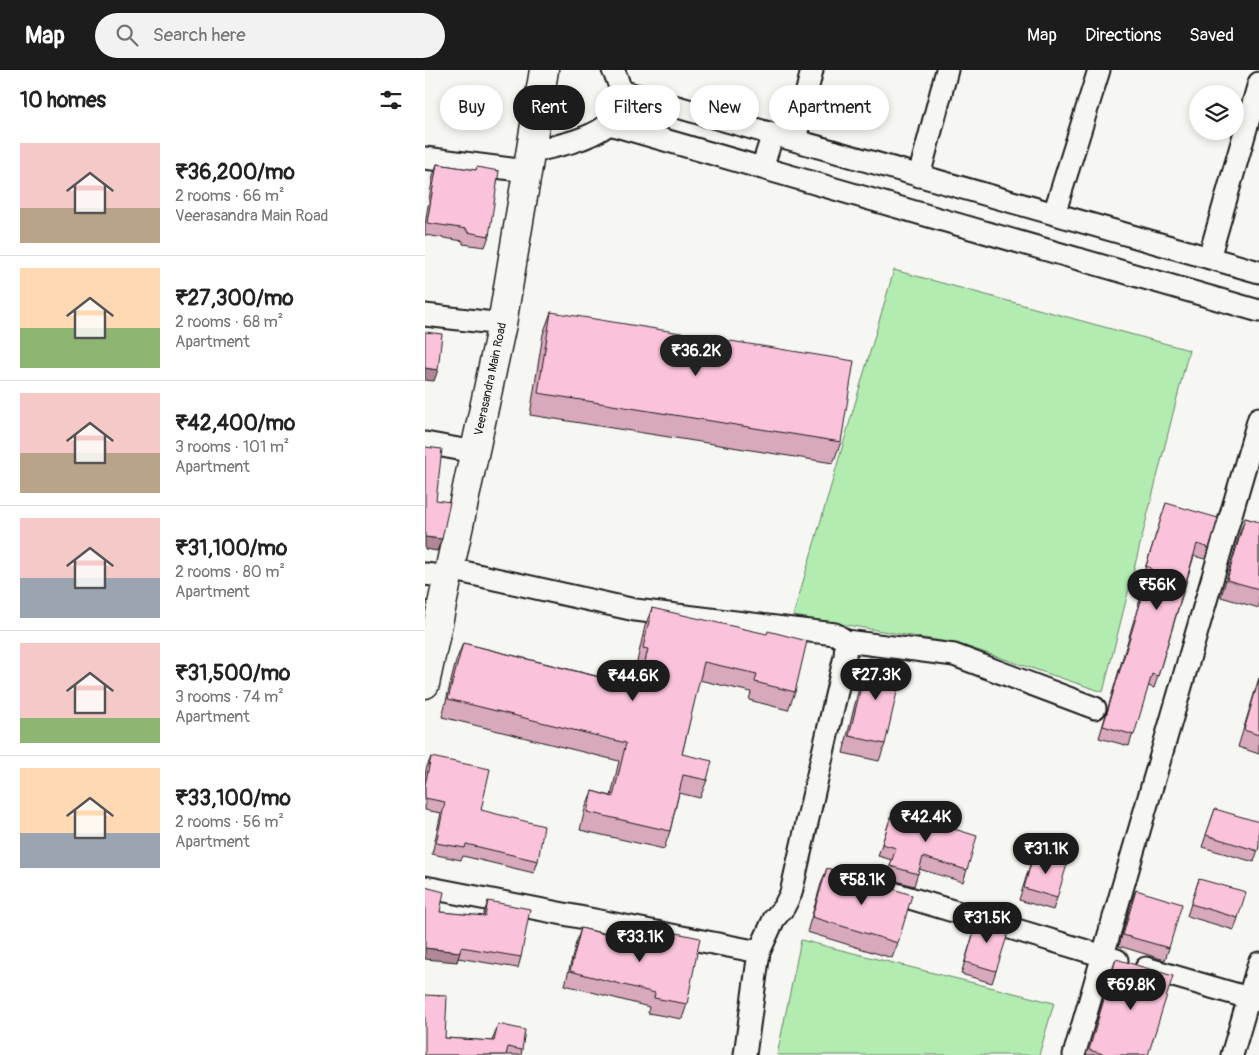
<!DOCTYPE html>
<html lang="en">
<head>
<meta charset="utf-8">
<style>
  body { margin:0; font-family:Pangolin,sans-serif; background:#f2f2f2; color:#222; height:100vh; display:flex; flex-direction:column; font-size:19px; white-space:nowrap }
  * { box-sizing:border-box; margin:0 }
  p { font-size:16px; color:#767676 }
  .icon { flex:none; width:28px; height:28px; fill:none; stroke:currentColor; stroke-width:2; stroke-linecap:round; stroke-linejoin:round }
  .map { position:relative; flex:1; overflow:hidden }
  .drawer { display:flex; flex-direction:column; background:#fff; width:425px }
  .drawer>* { flex:none }
  .top-card { position:absolute; left:15px; top:15px; width:475px; height:45px; display:flex; gap:10px }
  .tools { position:absolute; left:764px; top:15px; display:grid; gap:10px }
  .tools a { display:grid; place-items:center; width:55px; height:55px; border-radius:50%; background:#fff; box-shadow:0 2px 8px #0003; font-size:25px }
  .price { position:absolute; translate:-50% -42px; padding:0 11px; border-radius:18px; background:#1c1c1c; color:#fff; font-size:16px; line-height:32px; filter:drop-shadow(0 1px 2px #0008) }
  .price::after { content:''; position:absolute; left:50%; top:30px; width:15px; height:11px; margin-left:-8px; background:inherit; clip-path:polygon(0 0,100% 0,50% 100%) }
  .price.selected { background:#222; color:#fff }
  ul { padding:0; list-style:none }
  li { display:flex; align-items:center; gap:15px; height:125px; padding:0 20px }
  li+li { border-top:1px solid #e0e0e0 }
  li span { display:grid; place-items:center; flex:none; width:140px; height:100px; border-radius:0px; color:#555 }
  li>.icon { margin-inline-start:auto }
  span .icon { width:60px; height:60px; fill:#fffc; stroke-width:1 }
  li b { font-size:21px }
  h2 { display:flex; justify-content:space-between; align-items:center; height:60px; padding:0 20px; font-size:21px }
  .pill { padding:0 18px; border-radius:22px; background:#fff; box-shadow:0 2px 8px #0003; font-size:18px; line-height:45px }
  .pill.selected { background:#1c1c1c; color:#fff }
  header { display:flex; align-items:center; gap:30px; box-sizing:border-box; height:70px; padding:0 25px; background:#1c1c1c; color:#fff }
  header strong { font-size:24px }
  nav { display:flex; gap:28px; margin-inline-start:auto; font-size:18px }
  .search { width:350px; height:45px; background:#f2f2f2; display:flex; align-items:center; gap:12px; box-sizing:border-box; padding:0 18px; border-radius:28px; color:#767676; font-size:19px }
  main { display:flex; flex:1; min-height:0 }
  .map>svg:first-child { display:block }
</style>
</head>
<body>
<header>
<strong>Map</strong>
<div class="search"><svg class="icon" aria-label="search" viewBox="0 0 24 24"><circle cx="10" cy="10" r="6"/><path d="M15 15l6 6"/></svg>Search here</div>
<nav><a>Map</a><a>Directions</a><a>Saved</a></nav>
</header>
<main>
<section class="drawer">
<h2>10 homes<svg class="icon" aria-label="filters" viewBox="0 0 24 24"><path d="M4 7h16M4 17h16"/><circle cx="9" cy="7" r="2"/><circle cx="15" cy="17" r="2"/></svg></h2>
<ul>
<li><span style="background:linear-gradient(#f6c9c9 65%,#b9a48a 0)"><svg class="icon" aria-label="home" viewBox="0 0 24 24"><path d="M3 11l9-7 9 7M6 9v11h12V9"/></svg></span><div><b>₹36,200/mo</b><p>2 rooms · 66 m²</p><p>Veerasandra Main Road</p></div></li>
<li><span style="background:linear-gradient(#ffd9b3 60%,#8fb573 0)"><svg class="icon" aria-label="home" viewBox="0 0 24 24"><path d="M3 11l9-7 9 7M6 9v11h12V9"/></svg></span><div><b>₹27,300/mo</b><p>2 rooms · 68 m²</p><p>Apartment</p></div></li>
<li><span style="background:linear-gradient(#f6c9c9 60%,#b9a48a 0)"><svg class="icon" aria-label="home" viewBox="0 0 24 24"><path d="M3 11l9-7 9 7M6 9v11h12V9"/></svg></span><div><b>₹42,400/mo</b><p>3 rooms · 101 m²</p><p>Apartment</p></div></li>
<li><span style="background:linear-gradient(#f6c9c9 60%,#9aa5b1 0)"><svg class="icon" aria-label="home" viewBox="0 0 24 24"><path d="M3 11l9-7 9 7M6 9v11h12V9"/></svg></span><div><b>₹31,100/mo</b><p>2 rooms · 80 m²</p><p>Apartment</p></div></li>
<li><span style="background:linear-gradient(#f6c9c9 75%,#8fb573 0)"><svg class="icon" aria-label="home" viewBox="0 0 24 24"><path d="M3 11l9-7 9 7M6 9v11h12V9"/></svg></span><div><b>₹31,500/mo</b><p>3 rooms · 74 m²</p><p>Apartment</p></div></li>
<li><span style="background:linear-gradient(#ffd9b3 65%,#9aa5b1 0)"><svg class="icon" aria-label="home" viewBox="0 0 24 24"><path d="M3 11l9-7 9 7M6 9v11h12V9"/></svg></span><div><b>₹33,100/mo</b><p>2 rooms · 56 m²</p><p>Apartment</p></div></li>
</ul>
</section>
<div class="map">
<svg width="834" height="985" viewBox="0 0 834 985">
  <rect width="100%" height="100%" fill="#f6f6f2"/>
  <filter id="ink" filterUnits="userSpaceOnUse"><feTurbulence type="fractalNoise" baseFrequency=".02" numOctaves="2"/><feDisplacementMap in="SourceGraphic" scale="10" xChannelSelector="R" yChannelSelector="G"/><feConvolveMatrix kernelMatrix="1 2 1 2 8 2 1 2 1" color-interpolation-filters="sRGB"/></filter>
  <g filter="url(#ink)">
    <path fill="#b2ecb1" stroke="#678466" d="M 469,200 L 764,280 L 678,622 L 534,574 L 368,546 Z
      M 376,870 L 629,933 L 614,985 L 352,985 Z"/>
    <g fill="none" stroke-linecap="round" stroke-linejoin="round">
      <defs>
        <path id="minor" d="M 196,21 L 834,202
          M 184,54 L 834,241
          M 370,70 L 387,0
          M 106,82 C 148,72 220,61 188,0
          M 0,88 L 102,101
          M 337,98 L 348,64
          M 494,106 L 522,0
          M 629,144 L 674,0
          M 784,188 L 834,13
          M 0,245 L 77,254
          M 0,373 L 50,382
          M 25,499 L 210,540 L 410,564 L 421,571 L 420,586 L 366,823 L 359,837 L 349,849 L 334,882 L 320,985
          M 0,504 L 23,507
          M 421,571 L 529,585 L 670,638
          M 0,817 L 334,882
          M 458,820 L 692,890
          M 721,898 L 834,931
          M 649,985 L 834,348
          M 807,985 L 834,893"/>
        <g id="tertiary">
          <path id="s1" d="M 0,614 L 77,254 L 119,0"/>
        </g>
      </defs>
      <use href="#minor" stroke="#1c1c1c" stroke-width="25"/>
      <use href="#tertiary" stroke="#1c1c1c" stroke-width="31"/>
      <use href="#minor" stroke="#f6f6f2" stroke-width="21"/>
      <use href="#tertiary" stroke="#f6f6f2" stroke-width="28"/>
    </g>
    <path fill="#d8a8bc" stroke="#1c1c1c" d="M 12,94 L 51,100 L 52,97 L 64,166 L 60,177 L 38,174 L 38,171 L 0,165 L 0,154 L 8,106 Z
      M 126,242 L 416,372 L 408,393 L 105,345 L 118,264 Z
      M 741,433 L 784,478 L 780,489 L 769,486 L 733,606 L 729,618 L 723,616 L 704,676 L 674,668 L 721,509 L 717,508 Z
      M 820,448 L 834,452 L 834,538 L 796,527 L 814,465 Z
      M 227,538 L 370,622 L 363,640 L 324,630 L 326,622 L 274,610 L 257,684 L 282,710 L 275,728 L 254,723 L 245,761 L 239,779 L 155,760 L 160,739 L 167,721 L 186,726 L 194,691 L 17,647 L 31,591 L 38,573 L 212,616 L 217,597 L 211,596 L 220,556 Z
      M 443,588 L 460,674 L 454,691 L 418,683 L 437,605 Z
      M 834,608 L 834,684 L 813,677 Z
      M 6,687 L 56,740 L 113,791 L 109,803 L 38,786 L 36,790 L 7,784 L 16,743 L 0,740 L 0,706 L 1,699 Z
      M 790,739 L 834,776 L 829,792 L 777,777 Z
      M 468,740 L 542,800 L 538,812 L 494,799 L 489,816 L 461,808 L 467,790 L 453,786 Z
      M 609,782 L 632,828 L 628,840 L 594,830 Z
      M 402,798 L 473,873 L 467,888 L 382,862 L 396,814 Z
      M 774,809 L 813,848 L 809,860 L 762,846 Z
      M 711,820 L 744,878 L 740,890 L 694,876 L 706,832 Z
      M 63,831 L 96,887 L 93,898 L 33,888 L 32,892 L 15,842 L 58,846 Z
      M 553,848 L 571,901 L 567,913 L 536,904 Z
      M 156,858 L 236,879 L 242,861 L 262,934 L 257,949 L 223,943 L 224,937 L 140,915 L 151,873 Z
      M 691,889 L 723,985 L 661,985 L 687,900 Z
      M 73,954 L 97,980 L 96,985 L 0,985 L 20,968 L 67,971 Z"/>
    <path fill="#b08899" stroke="#1c1c1c" d="M 0,298 L 13,300 L 9,311 L 0,310 Z
      M 0,467 L 17,469 L 12,481 L 0,479 Z
      M 0,878 L 35,882 L 32,892 L 0,889 Z"/>
    <path fill="#fbc3db" stroke="#1c1c1c" d="M 12,94 L 51,100 L 52,97 L 74,101 L 64,166 L 42,162 L 42,159 L 2,153 Z
      M 126,242 L 429,291 L 416,372 L 113,323 Z
      M 0,262 L 17,264 L 13,300 L 0,298 Z
      M 0,377 L 17,379 L 11,430 L 25,432 L 17,469 L 0,467 Z
      M 741,433 L 793,448 L 784,478 L 772,474 L 733,606 L 727,604 L 709,665 L 678,656 L 726,498 L 721,496 Z
      M 820,448 L 834,452 L 834,519 L 802,510 Z
      M 227,538 L 342,564 L 343,561 L 382,571 L 370,622 L 330,612 L 332,604 L 279,592 L 257,684 L 287,691 L 282,710 L 258,705 L 245,761 L 162,742 L 167,721 L 188,727 L 201,673 L 23,629 L 38,573 L 214,617 L 223,579 L 218,578 Z
      M 443,588 L 478,596 L 460,674 L 424,666 Z
      M 834,609 L 834,665 L 819,660 Z
      M 6,687 L 65,699 L 56,740 L 119,756 L 113,791 L 41,774 L 40,778 L 11,773 L 20,732 L 0,728 L 0,715 Z
      M 790,739 L 834,752 L 834,776 L 833,781 L 781,765 Z
      M 468,740 L 552,766 L 542,800 L 498,787 L 493,804 L 465,796 L 471,778 L 457,774 Z
      M 609,782 L 643,791 L 632,828 L 599,818 Z
      M 402,798 L 487,825 L 473,873 L 387,847 Z
      M 774,809 L 821,822 L 813,848 L 766,834 Z
      M 0,817 L 19,822 L 15,842 L 60,846 L 63,831 L 105,839 L 96,887 L 36,877 L 35,882 L 0,878 Z
      M 711,820 L 757,834 L 744,878 L 698,865 Z
      M 553,848 L 585,857 L 571,901 L 540,892 Z
      M 156,858 L 238,879 L 242,861 L 275,868 L 262,934 L 229,928 L 230,923 L 145,901 Z
      M 691,889 L 748,906 L 723,985 L 682,985 L 664,980 Z
      M 0,925 L 22,926 L 20,968 L 69,971 L 73,954 L 100,960 L 97,980 L 83,977 L 81,985 L 0,985 Z"/>
  </g>
  <g text-anchor="middle" dominant-baseline="central" stroke-width="4.5" stroke-linejoin="round" paint-order="stroke">
    <g font-size="12" fill="#1c1c1c" stroke="#f6f6f2">
      <text stroke="none"><textPath href="#s1" startOffset="312">Veerasandra Main Road</textPath></text>
    </g>
  </g>
</svg>
<div class="tools">
<a><svg class="icon" aria-label="layers" viewBox="0 0 24 24"><path d="M12 4l9 5-9 5-9-5zM3 14l9 5 9-5"/></svg></a>
</div>
<b class="price selected" style="left:271px;top:307px">₹36.2K</b>
<b class="price" style="left:732px;top:541px">₹56K</b>
<b class="price" style="left:451px;top:631px">₹27.3K</b>
<b class="price" style="left:208px;top:632px">₹44.6K</b>
<b class="price" style="left:501px;top:773px">₹42.4K</b>
<b class="price" style="left:621px;top:805px">₹31.1K</b>
<b class="price" style="left:437px;top:836px">₹58.1K</b>
<b class="price" style="left:562px;top:874px">₹31.5K</b>
<b class="price" style="left:215px;top:893px">₹33.1K</b>
<b class="price" style="left:706px;top:941px">₹69.8K</b>
<div class="top-card">
<a class="pill">Buy</a>
<a class="pill selected">Rent</a>
<a class="pill">Filters</a>
<a class="pill">New</a>
<a class="pill">Apartment</a>
</div>
</div>
</main>
</body>
</html>
